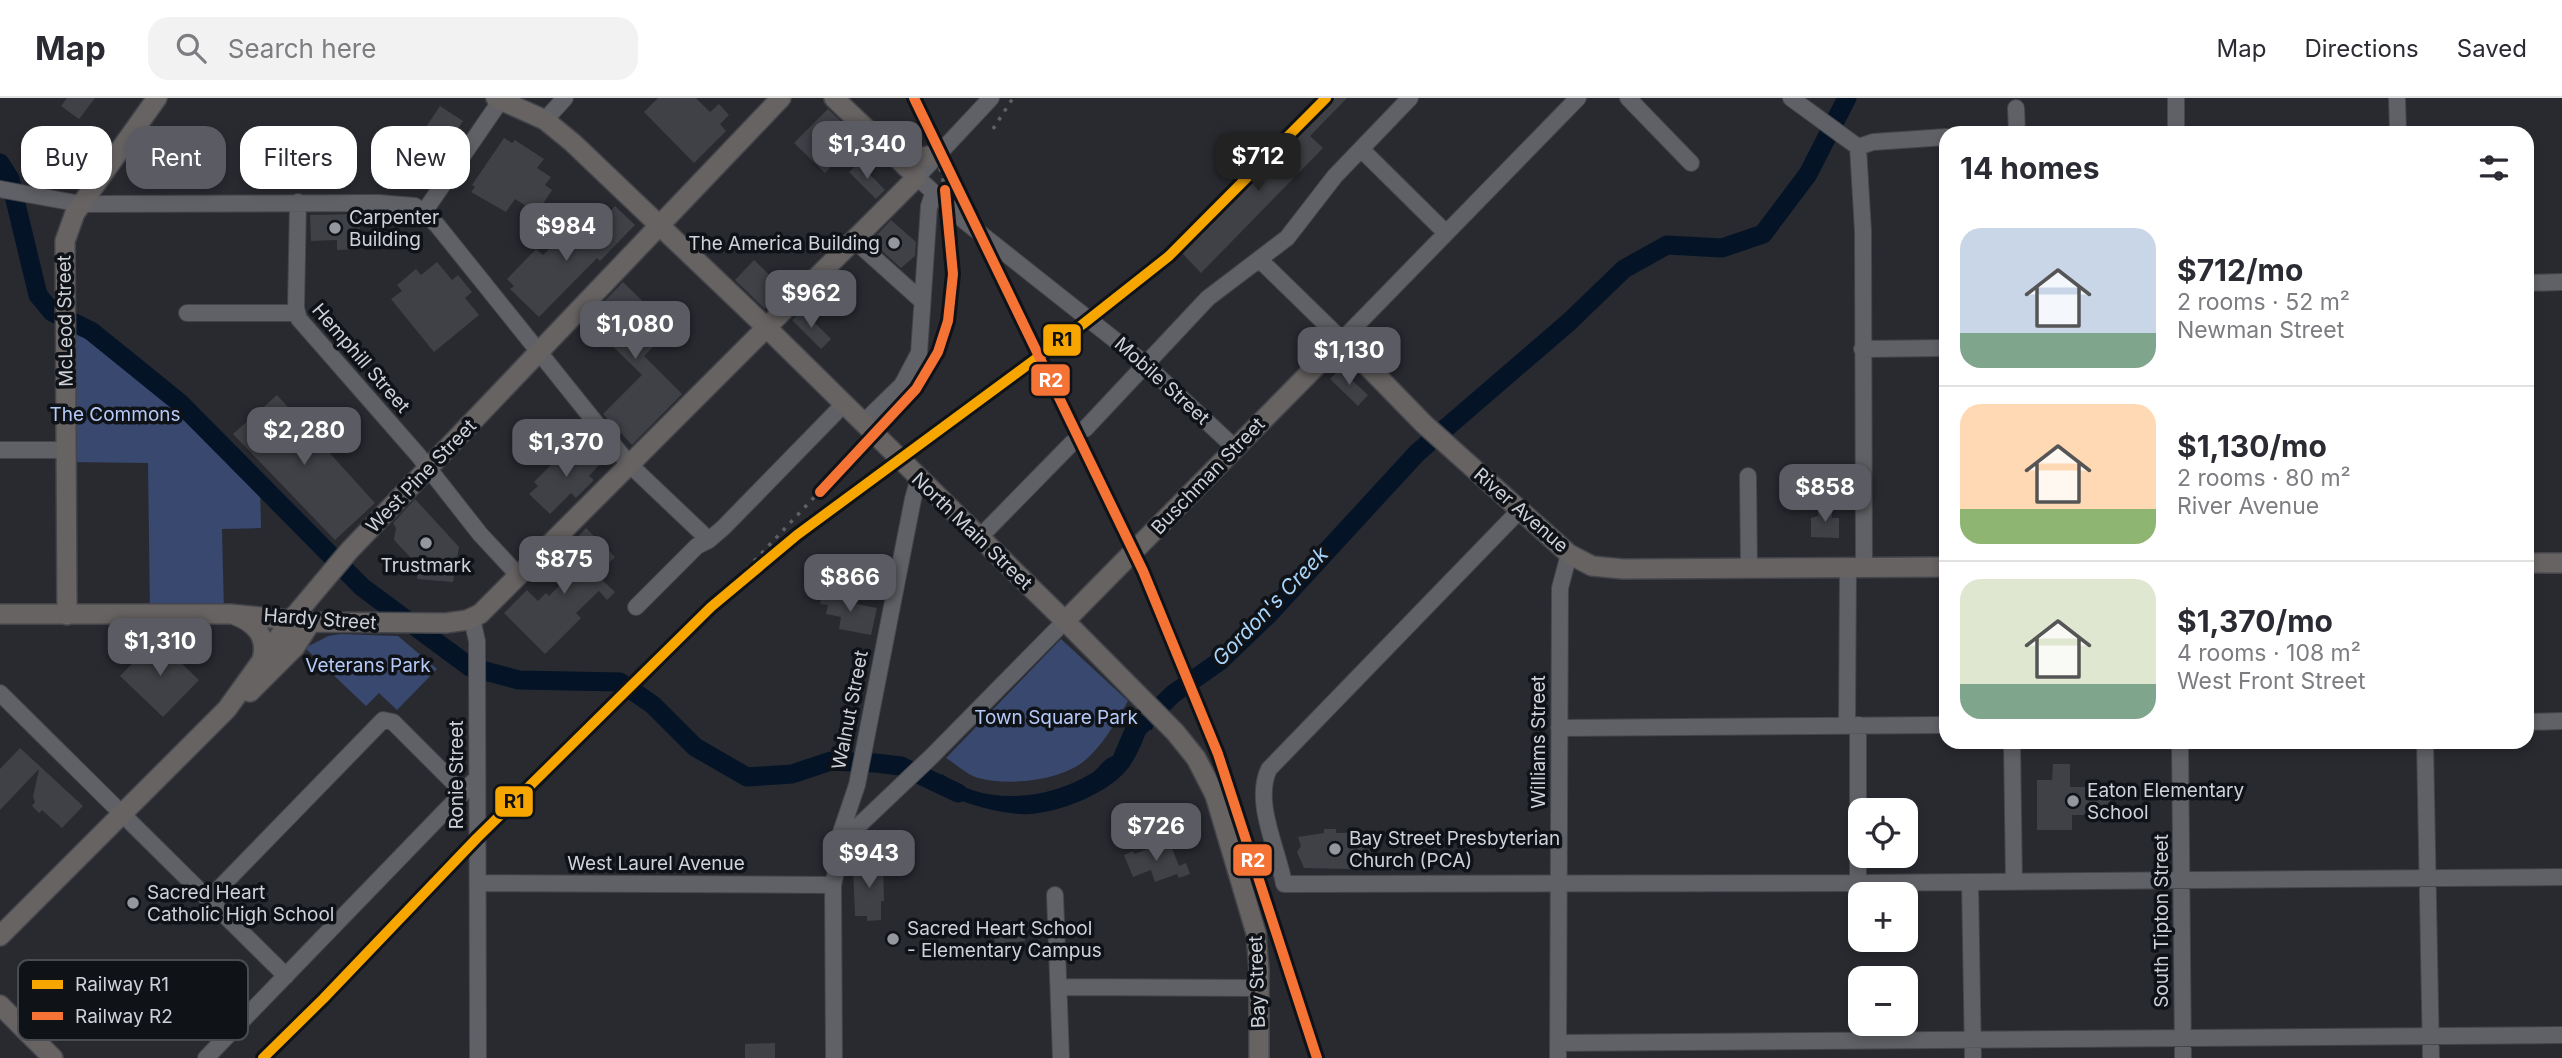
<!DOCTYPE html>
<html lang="en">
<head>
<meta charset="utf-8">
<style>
  body { margin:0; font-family:Inter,sans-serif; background:#f2f2f3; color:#2b2b33; height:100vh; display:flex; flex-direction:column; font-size:26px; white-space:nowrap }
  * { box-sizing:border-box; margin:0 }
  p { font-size:23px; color:#7c7c81 }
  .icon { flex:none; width:38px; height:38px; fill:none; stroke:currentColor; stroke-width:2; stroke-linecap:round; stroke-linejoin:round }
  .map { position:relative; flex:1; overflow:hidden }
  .panel { position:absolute; left:1939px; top:28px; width:595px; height:623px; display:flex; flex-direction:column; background:#fff; border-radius:21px; box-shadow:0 4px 10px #0003 }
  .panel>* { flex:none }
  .hud { position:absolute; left:21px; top:28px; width:665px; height:63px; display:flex; gap:14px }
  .fabs { position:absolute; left:1848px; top:700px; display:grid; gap:14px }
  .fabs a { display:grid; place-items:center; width:70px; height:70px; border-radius:14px; background:#fff; box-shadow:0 4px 10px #0003; font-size:35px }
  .price { position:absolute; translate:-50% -60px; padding:0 16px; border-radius:14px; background:#5b5c63; color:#fff; font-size:23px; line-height:46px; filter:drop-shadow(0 2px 4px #0008) }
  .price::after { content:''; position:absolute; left:50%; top:42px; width:21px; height:16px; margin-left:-10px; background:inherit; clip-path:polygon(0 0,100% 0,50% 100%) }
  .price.active { background:#222; color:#fff }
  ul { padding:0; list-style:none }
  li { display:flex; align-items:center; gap:21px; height:175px; padding:0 21px }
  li+li { border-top:2px solid #e1e1e2 }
  li span { display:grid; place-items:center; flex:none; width:196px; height:140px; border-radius:21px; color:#555 }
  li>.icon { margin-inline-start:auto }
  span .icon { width:84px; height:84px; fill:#fffc; stroke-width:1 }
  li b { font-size:30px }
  h2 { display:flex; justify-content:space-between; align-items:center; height:84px; padding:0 21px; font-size:30px }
  .pill { padding:0 24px; border-radius:21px; background:#fff; box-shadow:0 4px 10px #0003; font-size:24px; line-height:63px }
  .pill.active { background:#5b5c63; color:#fff }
  header { display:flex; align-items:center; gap:42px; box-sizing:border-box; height:98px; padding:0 35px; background:#fff; border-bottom:2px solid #e1e1e2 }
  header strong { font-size:33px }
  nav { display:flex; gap:38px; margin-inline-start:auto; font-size:24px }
  .search { width:490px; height:63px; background:#f2f2f3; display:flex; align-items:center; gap:18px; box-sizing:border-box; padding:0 24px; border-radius:21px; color:#7c7c81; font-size:26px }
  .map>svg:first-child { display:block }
</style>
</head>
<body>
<header>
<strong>Map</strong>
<div class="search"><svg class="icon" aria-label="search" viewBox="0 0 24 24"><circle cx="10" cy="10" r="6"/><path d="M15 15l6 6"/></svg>Search here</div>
<nav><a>Map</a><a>Directions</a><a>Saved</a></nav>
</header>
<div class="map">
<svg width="2562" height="960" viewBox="0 0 2562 960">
  <rect width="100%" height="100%" fill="#282a30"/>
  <path fill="#38486e" d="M 64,220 C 135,254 204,329 260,385 L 261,430 L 222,431 L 224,516 L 150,516 L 148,365 L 67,364 Z
    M 341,536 L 398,538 L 437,571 L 397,612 L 379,595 L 366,608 L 305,550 L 328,538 Z
    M 1061,541 L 1128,603 C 1116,624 1102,649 1083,664 C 1058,683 1008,688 978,680 C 967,677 956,666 946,660 Z"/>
  <path fill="#041326" d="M 1140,615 L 1153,627 L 1152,632 L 1147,632 C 1141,647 1135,663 1124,675 C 1103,697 1060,714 1030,716 C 1005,718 953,703 931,689 L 942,676 C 984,709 1048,702 1092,675 C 1100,670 1103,661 1113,658 L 1128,623 Z"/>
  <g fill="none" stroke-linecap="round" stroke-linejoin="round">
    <path stroke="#041326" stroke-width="19" d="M 0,65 L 10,81 L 38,197 L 52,214 L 91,233 L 180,305 L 362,489 L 470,569 L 519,582 L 620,584 L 653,607 L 695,649 L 747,679 L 792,676 L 831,663 L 875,665 L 901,668 L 958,695
      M 1132,643 L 1136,632 L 1173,596 L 1220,563 L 1268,517 L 1417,355 L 1569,224 L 1624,171 L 1667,147 L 1722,150 L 1763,136 L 1808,76 L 1847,0"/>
  </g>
  <path fill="#3f4146" d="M 67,0 L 95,0 L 79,21 L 61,8 Z
    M 658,0 L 696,0 L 710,14 L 719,6 L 729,17 L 720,26 L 726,33 L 694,65 L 644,14 Z
    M 1332,0 L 1347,0 L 1310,38 L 1323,50 L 1201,175 L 1181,154 Z
    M 440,8 L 463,23 L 433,69 L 410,53 Z
    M 828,11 L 859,40 L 825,75 L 794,45 Z
    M 504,40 L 512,45 L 515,42 L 544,61 L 537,70 L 551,79 L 545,87 L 552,92 L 537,115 L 515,101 L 506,114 L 471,94 L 475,89 L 472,87 Z
    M 859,65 L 885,92 L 876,101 L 849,74 Z
    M 615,108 L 635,127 L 600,163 L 597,160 L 539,219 L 510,191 L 514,188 L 507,181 L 536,151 L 543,157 L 557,143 L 569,155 Z
    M 359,116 L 360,151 L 337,152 L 337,142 L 311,143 L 310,117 Z
    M 891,122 L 916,144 L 915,158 L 901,170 L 871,143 Z
    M 754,162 L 785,192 L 765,211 L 735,182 Z
    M 437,164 L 452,182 L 458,177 L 472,194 L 465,200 L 479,217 L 434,254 L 391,201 L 402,193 L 397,187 L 416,171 L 421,177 Z
    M 623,184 L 671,231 L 644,258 L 682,296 L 632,347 L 603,316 L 642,277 L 586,222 Z
    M 802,212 L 831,241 L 821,251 L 792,222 Z
    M 1340,271 L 1368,297 L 1358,308 L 1330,281 Z
    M 277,297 L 375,405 L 335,442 L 233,336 Z
    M 583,345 L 602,364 L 589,378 L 594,382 L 576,400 L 571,395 L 550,416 L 529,396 L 538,388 L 534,384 L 555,363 L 560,367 Z
    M 415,401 L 459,449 L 453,484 L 417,481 L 419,459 L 410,459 L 394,442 L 396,430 L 393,425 Z
    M 1818,408 L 1832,408 L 1832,420 L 1839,420 L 1839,440 L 1811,439 L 1811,420 L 1818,418 Z
    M 586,430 L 615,459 L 597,477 L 615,494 L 607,502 L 599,493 L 576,515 L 581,520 L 545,556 L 504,515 L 527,492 L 538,503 L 546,495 L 549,498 L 574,473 L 568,466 L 580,454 L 572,445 Z
    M 822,495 L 852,501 L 851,505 L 877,510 L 871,537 L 839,531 L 841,519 L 826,516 L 828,507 L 820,506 Z
    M 156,541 L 199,582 L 163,619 L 120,578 Z
    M 20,650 L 83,708 L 62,730 L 42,712 L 39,715 L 32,708 L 35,704 L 33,699 L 39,671 L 0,712 L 0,671 Z
    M 2053,666 L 2070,666 L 2070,689 L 2110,689 L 2110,717 L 2072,717 L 2072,732 L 2037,732 L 2037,682 L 2052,682 Z
    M 1324,731 L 1336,731 L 1336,735 L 1371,734 L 1371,767 L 1357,768 L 1350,771 L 1304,770 L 1297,754 L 1301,748 L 1298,739 L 1324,735 Z
    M 1169,743 L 1179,768 L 1186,765 L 1190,776 L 1179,780 L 1177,776 L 1155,784 L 1151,772 L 1133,779 L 1124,757 L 1133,753 L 1134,756 Z
    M 865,764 L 883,764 L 884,803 L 881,803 L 881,822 L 867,823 L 867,818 L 855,818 L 853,767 Z
    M 1023,821 L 1025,843 L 995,846 L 994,838 L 990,839 L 989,830 L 993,829 L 992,825 Z
    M 775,945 L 775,960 L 745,960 L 745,946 Z"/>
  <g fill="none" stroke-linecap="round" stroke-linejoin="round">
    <defs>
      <path id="minor" d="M 991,0 L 917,79 L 962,121 L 1144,265 L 1234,349
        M 1628,0 L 1691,65
        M 1791,0 L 1858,49 L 1863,133 L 1864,470
        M 2397,0 L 2398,35
        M 2016,10 L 2017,35
        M 545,22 L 565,0
        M 2176,35 L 2176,0
        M 1858,49 L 1873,44 L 1946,39
        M 1361,51 L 1445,134
        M 0,91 L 81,106 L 379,105 L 415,108 L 437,127 L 628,365 L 709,442
        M 298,104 L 296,210 L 299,221 L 418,357 L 480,436 L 519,478
        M 424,114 L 501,2
        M 853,141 L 922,203
        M 1260,162 L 1342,242 L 1578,0
        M 2527,185 L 2562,184
        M 187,215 L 297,215
        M 1862,251 L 1946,250
        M 863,325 L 902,287 L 919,255 L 929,108 L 933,96
        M 1085,331 L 1208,200 L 1287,140 L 1335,78 L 1410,0
        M 0,352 L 66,352
        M 1748,378 L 1749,471
        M 1519,413 L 1269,671 C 1253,704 1278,751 1284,786 L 1858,785 L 2562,779
        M 979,440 L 1072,345
        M 636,509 L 697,448 L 709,442 L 724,429 L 844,306
        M 472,521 L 477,543 L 478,960
        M 0,595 L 286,878
        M 2527,624 L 2562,623
        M 1847,627 L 1848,470
        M 1858,627 L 1858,785
        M 1559,630 L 1946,627
        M 2012,644 L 2014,784
        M 2180,644 L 2183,960
        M 2425,644 L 2431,960
        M 842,750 L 853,733 L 932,658 L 1065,523
        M 1970,784 L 1973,960
        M 478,785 L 833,787
        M 1055,797 L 1061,960
        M 208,802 L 383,622 L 393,624 L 463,694
        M 1060,889 L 1259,890
        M 1558,945 L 2562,937
        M 206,960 L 477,680
        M 834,960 L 833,787 L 840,755 L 839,740 L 857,687 L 913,401 L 919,380
        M 1558,960 L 1560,490 L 1569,456"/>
      <path id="major" d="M 496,0 L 545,22 L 573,45 L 766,229 L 1065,523 L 1175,634 L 1196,660 L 1215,697 L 1256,835 L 1259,871 L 1259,960
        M 893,56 L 916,60 L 936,57
        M 2527,465 L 2562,465
        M 0,516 L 230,516 L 311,524 L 446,525 L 467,522 L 480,516 L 917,79 L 834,0
        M 67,517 L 65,143 L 75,115 L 157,0
        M 235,517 C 256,525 268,539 262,562
        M 1065,523 L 1342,242 L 1424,326 L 1569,456 L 1592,468 L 1623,471 L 1946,469
        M 250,594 L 295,549 L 311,524
        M 0,838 L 227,611 L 291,522 L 349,453 L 781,0
        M 0,907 L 53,960"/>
    </defs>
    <use href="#minor" stroke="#43454a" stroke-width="18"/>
    <use href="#major" stroke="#43454a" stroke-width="22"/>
    <use href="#minor" stroke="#606166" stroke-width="16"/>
    <use href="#major" stroke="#686363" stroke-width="19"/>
    <path stroke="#5e6063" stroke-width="3.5" stroke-dasharray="3.5 7" stroke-linecap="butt" d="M 914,0 L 1143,473 L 1218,656 L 1317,960
      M 993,31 L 1013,0
      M 711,509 L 916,291 C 961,225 960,142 939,67"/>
    <defs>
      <path id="rail-1" d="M 263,960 L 323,901 L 477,740 L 711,509 L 797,437 L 1083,226 L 1169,158 L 1326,0"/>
      <path id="rail-2" d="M 914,0 L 1143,473 L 1218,656 L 1317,960
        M 820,394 L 916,291 L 938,254 L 948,223 L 953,176 L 945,92"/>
    </defs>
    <use href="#rail-1" stroke="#0f1216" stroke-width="16"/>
    <use href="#rail-2" stroke="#0f1216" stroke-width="16"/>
    <use href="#rail-1" stroke="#f7a600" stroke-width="10"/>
    <use href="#rail-2" stroke="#f57335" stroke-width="10"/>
  </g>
  <g fill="#95979e" stroke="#0f1216" stroke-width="2.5">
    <circle cx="335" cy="130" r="7"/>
    <circle cx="894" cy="145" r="7"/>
    <circle cx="426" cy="445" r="7"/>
    <circle cx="2073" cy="703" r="7"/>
    <circle cx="1335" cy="751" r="7"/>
    <circle cx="133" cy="805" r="7"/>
    <circle cx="893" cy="841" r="7"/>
  </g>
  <g text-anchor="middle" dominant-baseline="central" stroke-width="7" stroke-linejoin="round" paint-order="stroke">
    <g font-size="19" fill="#cfd2d9" stroke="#0f1216" text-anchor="start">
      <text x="349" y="119">Carpenter<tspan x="349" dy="22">Building</tspan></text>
      <text x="880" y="145" text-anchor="end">The America Building</text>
      <text x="426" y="467" text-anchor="middle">Trustmark</text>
      <text x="2087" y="692">Eaton Elementary<tspan x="2087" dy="22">School</tspan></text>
      <text x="1349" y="740">Bay Street Presbyterian<tspan x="1349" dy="22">Church (PCA)</tspan></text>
      <text x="147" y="794">Sacred Heart<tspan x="147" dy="22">Catholic High School</tspan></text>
      <text x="907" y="830">Sacred Heart School<tspan x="907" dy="22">- Elementary Campus</tspan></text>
    </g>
    <g font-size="19" fill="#cfd2d9" stroke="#0f1216">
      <text transform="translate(65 223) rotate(-91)">McLeod Street</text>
      <text transform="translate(361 260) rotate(49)">Hemphill Street</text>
      <text transform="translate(1162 283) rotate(42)">Mobile Street</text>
      <text transform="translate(421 378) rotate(-46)">West Pine Street</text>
      <text transform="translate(1208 378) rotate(-46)">Buschman Street</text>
      <text transform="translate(1521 412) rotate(41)">River Avenue</text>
      <text transform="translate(972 433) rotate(44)">North Main Street</text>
      <text transform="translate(320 521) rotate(4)">Hardy Street</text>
      <text transform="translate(850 612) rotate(-79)">Walnut Street</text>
      <text transform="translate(1538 644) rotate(-90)">Williams Street</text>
      <text transform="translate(456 677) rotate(-90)">Ronie Street</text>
      <text x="656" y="765">West Laurel Avenue</text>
      <text transform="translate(2161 823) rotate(-90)">South Tipton Street</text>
      <text transform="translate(1257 884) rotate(-92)">Bay Street</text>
    </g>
    <g font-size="19" fill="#b5caf9" stroke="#0f1216">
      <text x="115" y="316">The Commons</text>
      <text x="368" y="567">Veterans Park</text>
      <text x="1056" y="619">Town Square Park</text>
    </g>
    <g font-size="21" font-style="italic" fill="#a9d5fb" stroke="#0f1216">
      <text transform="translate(1270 508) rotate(-46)">Gordon's Creek</text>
    </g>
  </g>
  <rect x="18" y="862" width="230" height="80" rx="10" fill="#0f1216" stroke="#494c50" stroke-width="2"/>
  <rect x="32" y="882" width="31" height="9" fill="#f7a600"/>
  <rect x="32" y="914" width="31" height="8" fill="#f57335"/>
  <g font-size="19" fill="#cfd2d9">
    <text x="75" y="893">Railway R1</text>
    <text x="75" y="925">Railway R2</text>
  </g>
  <g stroke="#0f1216" stroke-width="2.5">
    <rect x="1042" y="225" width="40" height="34" rx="7" fill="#f7a600"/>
    <rect x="1030" y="265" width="41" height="34" rx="7" fill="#f57335"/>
    <rect x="494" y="687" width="40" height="33" rx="7" fill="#f7a600"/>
    <rect x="1232" y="745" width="41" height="34" rx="7" fill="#f57335"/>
  </g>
  <g font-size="19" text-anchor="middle" font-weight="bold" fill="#fff">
    <text x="1051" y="289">R2</text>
    <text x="1253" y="769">R2</text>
  </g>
  <g font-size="19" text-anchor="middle" font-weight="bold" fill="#111">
    <text x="1062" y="248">R1</text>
    <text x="514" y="710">R1</text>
  </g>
</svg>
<div class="fabs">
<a><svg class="icon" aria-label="locate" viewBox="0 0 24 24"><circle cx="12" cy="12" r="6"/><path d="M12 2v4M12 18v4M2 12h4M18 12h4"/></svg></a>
<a>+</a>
<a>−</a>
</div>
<b class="price" style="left:867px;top:83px">$1,340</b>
<b class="price active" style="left:1258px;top:95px">$712</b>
<b class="price" style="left:566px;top:165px">$984</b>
<b class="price" style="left:811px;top:232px">$962</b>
<b class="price" style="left:635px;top:263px">$1,080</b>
<b class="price" style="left:1349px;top:289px">$1,130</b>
<b class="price" style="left:304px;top:369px">$2,280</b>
<b class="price" style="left:566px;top:381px">$1,370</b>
<b class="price" style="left:1825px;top:426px">$858</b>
<b class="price" style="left:564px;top:498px">$875</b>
<b class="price" style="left:850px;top:516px">$866</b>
<b class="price" style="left:160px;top:580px">$1,310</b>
<b class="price" style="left:1156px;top:765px">$726</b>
<b class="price" style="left:869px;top:792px">$943</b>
<div class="hud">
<a class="pill">Buy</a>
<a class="pill active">Rent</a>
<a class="pill">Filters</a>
<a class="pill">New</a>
</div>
<section class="panel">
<h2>14 homes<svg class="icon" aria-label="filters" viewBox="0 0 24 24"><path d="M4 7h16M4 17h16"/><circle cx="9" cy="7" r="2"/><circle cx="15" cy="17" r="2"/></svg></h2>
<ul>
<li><span style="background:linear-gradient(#c9d6e8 75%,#7fa58c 0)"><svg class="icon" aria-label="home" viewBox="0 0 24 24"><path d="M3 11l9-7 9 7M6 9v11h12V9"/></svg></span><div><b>$712/mo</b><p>2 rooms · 52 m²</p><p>Newman Street</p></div></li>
<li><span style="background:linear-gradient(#ffd9b3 75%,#8fb573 0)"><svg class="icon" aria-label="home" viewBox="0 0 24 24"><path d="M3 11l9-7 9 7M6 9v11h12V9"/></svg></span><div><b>$1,130/mo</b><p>2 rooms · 80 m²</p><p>River Avenue</p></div></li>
<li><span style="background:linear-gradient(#dfe7d0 75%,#7fa58c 0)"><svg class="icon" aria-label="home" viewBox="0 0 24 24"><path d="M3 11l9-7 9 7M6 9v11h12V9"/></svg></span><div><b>$1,370/mo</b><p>4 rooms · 108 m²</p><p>West Front Street</p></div></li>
</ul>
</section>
</div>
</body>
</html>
